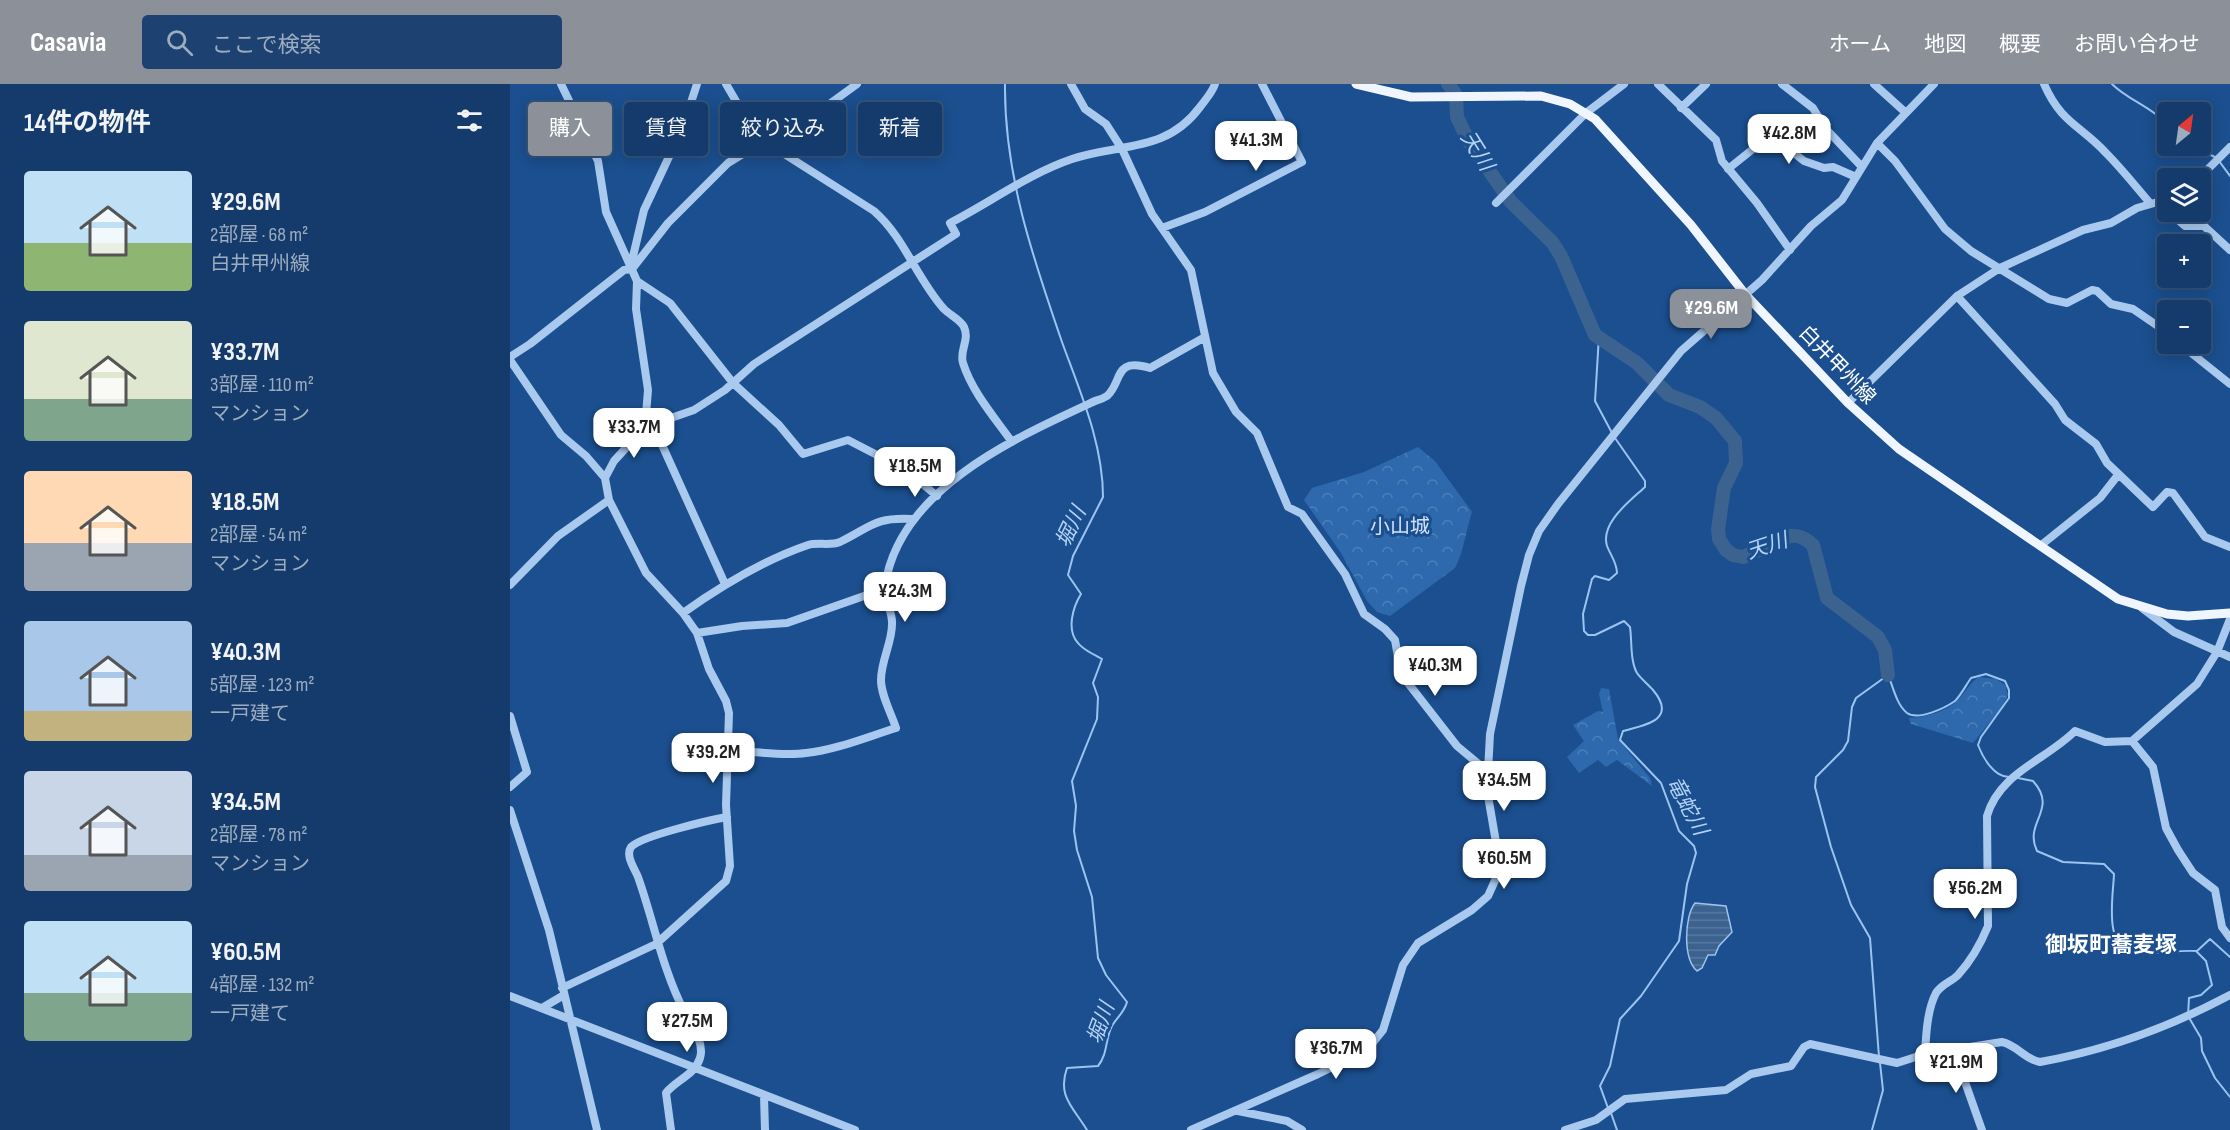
<!DOCTYPE html>
<html lang="ja">
<head>
<meta charset="utf-8">
<style>
  body { margin:0; font-family:"Sofia Sans Condensed","Noto Sans JP",sans-serif; background:#1d4271; color:#f1f3f6; height:100vh; display:flex; flex-direction:column; font-size:22px; white-space:nowrap }
  * { box-sizing:border-box; margin:0 }
  p { font-size:20px; color:#9dadc1 }
  .icon { flex:none; width:33px; height:33px; fill:none; stroke:currentColor; stroke-width:2; stroke-linecap:round; stroke-linejoin:round }
  .map { position:relative; flex:1; overflow:hidden }
  .details { display:flex; flex-direction:column; background:#143b6b; width:510px }
  .details>* { flex:none }
  .banner { position:absolute; left:18px; top:18px; width:570px; height:54px; display:flex; gap:12px }
  .needle { width:39px; rotate:29deg }
  .fabs { position:absolute; left:1647px; top:18px; display:grid; gap:12px }
  .fabs a { display:grid; place-items:center; width:54px; height:54px; border-radius:6px; background:#143b6b; box-shadow:0 3px 15px #0003,0 0 0 2px #33557e; font-size:30px }
  .price { position:absolute; translate:-50% -51px; padding:0 14px; border-radius:12px; background:#fff; color:#222; font-size:20px; line-height:39px; filter:drop-shadow(0 2px 3px #0008) }
  .price::after { content:''; position:absolute; left:50%; top:36px; width:18px; height:14px; margin-left:-9px; background:inherit; clip-path:polygon(0 0,100% 0,50% 100%) }
  .price.current { background:#8c9099; color:#fff }
  ul { padding:0; list-style:none }
  li { display:flex; align-items:center; gap:18px; height:150px; padding:0 24px }
  li span { display:grid; place-items:center; flex:none; width:168px; height:120px; border-radius:6px; color:#555 }
  li>.icon { margin-inline-start:auto }
  span .icon { width:72px; height:72px; fill:#fffc; stroke-width:1 }
  li b { font-size:26px }
  h2 { display:flex; justify-content:space-between; align-items:center; height:72px; padding:0 24px; font-size:26px }
  .pill { padding:0 21px; border-radius:6px; background:#143b6b; box-shadow:0 3px 15px #0003,0 0 0 2px #33557e; font-size:21px; line-height:54px }
  .pill.current { background:#8c9099; color:#fff }
  header { display:flex; align-items:center; gap:36px; box-sizing:border-box; height:84px; padding:0 30px; background:#8c9099; color:#fff }
  header strong { font-size:28px }
  nav { display:flex; gap:33px; margin-inline-start:auto; font-size:21px }
  .search { width:420px; height:54px; background:#1d4271; display:flex; align-items:center; gap:15px; box-sizing:border-box; padding:0 21px; border-radius:6px; color:#9dadc1; font-size:22px }
  main { display:flex; flex:1; min-height:0 }
  .map>svg:first-child { display:block }
</style>
</head>
<body>
<header>
<strong>Casavia</strong>
<div class="search"><svg class="icon" aria-label="search" viewBox="0 0 24 24"><circle cx="10" cy="10" r="6"/><path d="M15 15l6 6"/></svg>ここで検索</div>
<nav><a>ホーム</a><a>地図</a><a>概要</a><a>お問い合わせ</a></nav>
</header>
<main>
<section class="details">
<h2>14件の物件<svg class="icon" aria-label="filters" viewBox="0 0 24 24"><path d="M4 7h16M4 17h16"/><circle cx="9" cy="7" r="2"/><circle cx="15" cy="17" r="2"/></svg></h2>
<ul>
<li><span style="background:linear-gradient(#bfe0f5 60%,#8fb573 0)"><svg class="icon" aria-label="home" viewBox="0 0 24 24"><path d="M3 11l9-7 9 7M6 9v11h12V9"/></svg></span><div><b>¥29.6M</b><p>2部屋 · 68 m²</p><p>白井甲州線</p></div></li>
<li><span style="background:linear-gradient(#dfe7d0 65%,#7fa58c 0)"><svg class="icon" aria-label="home" viewBox="0 0 24 24"><path d="M3 11l9-7 9 7M6 9v11h12V9"/></svg></span><div><b>¥33.7M</b><p>3部屋 · 110 m²</p><p>マンション</p></div></li>
<li><span style="background:linear-gradient(#ffd9b3 60%,#9aa5b1 0)"><svg class="icon" aria-label="home" viewBox="0 0 24 24"><path d="M3 11l9-7 9 7M6 9v11h12V9"/></svg></span><div><b>¥18.5M</b><p>2部屋 · 54 m²</p><p>マンション</p></div></li>
<li><span style="background:linear-gradient(#a9c7e8 75%,#c2b280 0)"><svg class="icon" aria-label="home" viewBox="0 0 24 24"><path d="M3 11l9-7 9 7M6 9v11h12V9"/></svg></span><div><b>¥40.3M</b><p>5部屋 · 123 m²</p><p>一戸建て</p></div></li>
<li><span style="background:linear-gradient(#c9d6e8 70%,#9aa5b1 0)"><svg class="icon" aria-label="home" viewBox="0 0 24 24"><path d="M3 11l9-7 9 7M6 9v11h12V9"/></svg></span><div><b>¥34.5M</b><p>2部屋 · 78 m²</p><p>マンション</p></div></li>
<li><span style="background:linear-gradient(#bfe0f5 60%,#7fa58c 0)"><svg class="icon" aria-label="home" viewBox="0 0 24 24"><path d="M3 11l9-7 9 7M6 9v11h12V9"/></svg></span><div><b>¥60.5M</b><p>4部屋 · 132 m²</p><p>一戸建て</p></div></li>
</ul>
</section>
<div class="map">
<svg width="1720" height="1046" viewBox="0 0 1720 1046">
  <defs>
    <pattern id="forest-crowns" width="20" height="18" patternUnits="userSpaceOnUse" patternTransform="scale(1.5)"><rect width="20" height="18" fill="#2e69ad"/><path d="M2 6a3 3 0 1 1 6 0M12 15a3 3 0 1 1 6 0" fill="none" stroke="#4d80b9"/></pattern>
    <pattern id="water-rules" width="6" height="5" patternUnits="userSpaceOnUse" patternTransform="scale(1.5)"><rect width="6" height="5" fill="#3c6290"/><path d="M0 2.5h6" fill="none" stroke="#597aa1"/></pattern>
  </defs>
  <rect width="100%" height="100%" fill="#1b4f8f"/>
  <path fill="url(#forest-crowns)" d="M 908,363 L 925,377 L 962,428 C 956,446 954,467 945,484 L 880,532 L 867,528 L 857,517 L 831,469 L 794,416 L 802,404 L 854,388 Z
    M 1469,593 L 1486,595 L 1495,601 L 1498,611 L 1490,626 L 1463,659 L 1401,640 L 1399,634 C 1416,633 1437,628 1449,615 C 1456,607 1460,599 1469,593 Z
    M 1091,604 L 1099,605 L 1108,655 L 1140,694 L 1142,702 L 1107,676 L 1096,683 L 1088,676 L 1069,689 L 1057,673 L 1074,657 L 1063,641 L 1088,627 L 1093,628 L 1089,610 Z"/>
  <path fill="url(#water-rules)" stroke="#9cc4f0" stroke-width="1.5" d="M 1185,819 L 1216,822 L 1222,848 L 1209,862 L 1205,871 L 1198,871 L 1192,884 L 1187,887 C 1173,875 1174,833 1185,819 Z"/>
  <g fill="none" stroke-linecap="round" stroke-linejoin="round">
    <path stroke="#9cc4f0" stroke-width="2" d="M 495,0 C 494,90 523,174 552,258 C 570,308 593,359 593,413 L 563,472 L 558,491 L 571,510 C 563,523 556,546 568,559 C 573,566 585,571 592,575 L 583,599 L 588,613 L 587,635 L 562,697 L 566,722 L 564,747 L 567,766 L 582,813 L 588,874 L 596,891 L 617,918 C 614,929 607,933 602,942 C 595,955 598,970 588,982 L 557,984 C 547,1012 563,1023 577,1046
      M 1602,0 C 1619,17 1641,22 1658,41
      M 1680,62 L 1705,73
      M 1709,77 L 1720,92
      M 1089,252 L 1085,317 L 1102,349
      M 1508,694 L 1523,697 C 1549,726 1513,738 1527,767 L 1553,778 L 1594,780 L 1604,790 C 1603,816 1592,867 1629,869 C 1648,870 1667,866 1686,867 L 1696,877 L 1702,901 L 1691,911 L 1679,914 L 1678,932 L 1691,954 L 1692,967 L 1705,994 L 1720,1013
      M 1687,867 L 1700,855 L 1720,873
      M 1369,973 L 1360,854 L 1341,821 L 1321,763 L 1305,703 L 1306,693 L 1333,666 L 1338,657 L 1342,623 L 1346,614 L 1378,591 C 1383,602 1386,620 1397,629 C 1408,637 1435,624 1445,617 C 1451,611 1456,601 1461,594 L 1476,590 L 1495,597 L 1499,606 L 1499,614 L 1471,653 L 1468,661 C 1473,674 1484,693 1499,693
      M 1098,1024 L 1090,1002 L 1100,982 L 1110,935 L 1131,912 L 1169,857 L 1177,800 L 1186,769 L 1184,762 L 1169,747 L 1151,699 L 1110,656 L 1113,647 C 1135,641 1168,636 1143,606 C 1138,600 1131,595 1127,589 C 1120,577 1122,556 1120,543 L 1114,537 L 1085,551 L 1078,551 L 1074,547 L 1073,530 L 1082,495 L 1085,492 L 1099,496 L 1107,489 C 1107,479 1101,472 1097,462 C 1090,439 1120,417 1135,403 L 1135,397 L 1105,354
      M 1101,1029 L 1107,1046
      M 1362,1046 L 1373,1006 L 1370,979"/>
    <path stroke="#3c6290" stroke-width="14" d="M 938,0 L 946,11 L 947,33 L 958,56 L 1001,118 L 1042,158 L 1051,172 L 1085,251 L 1127,279 L 1159,311 L 1190,323 L 1206,334 L 1225,357 L 1226,379 L 1214,404 L 1208,445 L 1209,455 L 1216,466 L 1223,471 L 1233,473 L 1280,452 C 1290,451 1296,455 1303,461 L 1317,514 L 1368,553 L 1375,566 L 1378,591"/>
    <path stroke="#a9c9ee" stroke-width="8" d="M 51,0 L 88,77 L 96,128 L 127,197 L 126,225 L 138,306 L 135,343
      M 216,0 L 237,36 L 254,57 L 364,127 C 394,153 407,195 434,225 C 440,231 451,236 454,243 C 460,256 449,267 453,279 C 462,308 485,334 502,358
      M 561,0 L 575,25 L 596,40 L 612,65 L 642,130 L 681,186 L 703,289 L 726,328 L 747,349 L 778,423 L 792,430 L 835,490 L 854,530 L 875,545 L 885,556 L 891,590 L 947,662 L 977,687
      M 1148,0 L 1206,56 L 1212,77 L 1247,119 L 1280,166
      M 1272,0 L 1303,24 L 1315,44 L 1352,83
      M 1364,0 L 1395,28
      M 1534,0 C 1551,39 1570,41 1596,69 C 1612,85 1626,103 1640,119
      M 1171,24 L 1196,0
      M 1367,59 L 1385,77 L 1435,145 L 1461,167 L 1539,215 L 1557,219 L 1582,206 L 1587,207 L 1601,220 L 1623,225 L 1658,249
      M 1218,85 L 1258,53 L 1264,53 L 1294,77 L 1314,84 L 1323,83 L 1346,93
      M 1689,94 L 1720,63
      M 986,119 L 1076,29 L 1114,0
      M 1659,128 L 1675,142 L 1694,142 L 1720,166
      M 652,144 L 695,128 L 792,78 L 752,0
      M 121,181 L 134,126 L 173,43 L 187,0
      M 127,197 L 160,219 L 223,299 L 269,341 L 293,370 L 338,356 L 396,386 L 427,412
      M 1447,212 L 1545,320 L 1555,336 L 1586,360 L 1597,379 L 1643,423 L 1657,408 L 1663,409 L 1695,453 L 1720,463
      M 1670,260 L 1720,300
      M 0,273 L 20,260 L 114,186 L 122,185 L 158,139 L 218,79 L 254,57 L 292,40 L 347,0
      M 0,276 L 51,351 L 76,372 L 95,394 L 99,416 L 136,489 L 173,529 L 187,549 L 199,585 L 216,617 L 219,629 L 216,721 L 220,782 L 216,797 L 146,860 L 52,904
      M 1338,319 L 1447,212 L 1490,184 L 1573,146 L 1601,139 L 1627,124 L 1658,115
      M 143,341 L 215,500
      M 95,394 L 104,377 L 135,343 L 184,326 L 215,306 L 244,280 L 446,150 L 440,139 C 481,118 518,90 562,75 C 610,59 656,69 690,23 C 695,16 702,9 705,0
      M 1530,462 L 1590,414 L 1608,391
      M 0,501 L 48,452 L 99,416
      M 1632,524 L 1664,548 L 1720,573
      M 173,529 C 211,502 254,476 298,461 C 308,458 320,462 330,458 C 361,443 364,433 402,435
      M 187,549 L 232,542 L 277,539 L 374,505
      M 0,632 L 17,688 L 0,703
      M 1622,657 L 1643,683 L 1656,744 L 1668,766 L 1683,789 L 1705,806 L 1712,843 L 1720,854
      M 217,667 C 243,666 270,673 296,669 C 326,666 357,653 386,644 C 381,629 371,611 371,596 C 371,576 383,557 382,538 C 382,526 373,513 375,502 C 389,405 505,354 585,317 C 589,316 594,314 597,312 C 613,298 603,273 640,284 L 695,253
      M 0,726 L 39,846 L 87,1046
      M 0,912 L 345,1046
      M 32,924 L 54,911
      M 1444,967 L 1472,1046
      M 1415,970 C 1416,952 1417,926 1426,909 C 1432,900 1441,898 1448,891 C 1460,878 1471,859 1478,842 L 1477,732 C 1489,689 1536,676 1565,647 L 1595,658 L 1622,657 L 1687,600 L 1707,568 L 1720,535
      M 254,1012 L 255,1046
      M 728,1027 L 777,1037 L 792,1046
      M 161,1046 L 156,1009 C 166,996 185,991 190,974 C 195,959 181,940 174,927 C 152,884 144,838 128,793 C 125,785 115,772 121,763 C 131,752 200,736 217,733
      M 681,1046 L 808,990 L 857,966 L 873,946 L 893,881 L 908,859 L 962,826 L 978,812 L 988,790 L 988,770 L 977,706 L 980,650 L 1011,502 L 1019,471 L 1029,447 L 1048,420 L 1171,267 L 1252,196 L 1301,142 L 1332,116 L 1367,59 L 1424,0
      M 1055,1046 L 1086,1036 L 1115,1015 L 1216,1006 L 1241,990 L 1281,982 L 1294,963 L 1300,960 L 1387,979 L 1415,970 L 1492,958 C 1507,961 1514,975 1530,978 C 1597,966 1660,943 1720,911"/>
    <path stroke="#f0f6ff" stroke-width="9" d="M 846,0 L 901,13 L 1031,12 L 1060,20 L 1085,35 L 1181,141 L 1235,210 L 1338,319 L 1389,365 L 1608,515 L 1657,530 L 1678,532 L 1720,529"/>
  </g>
  <g text-anchor="middle" dominant-baseline="central" stroke-width="6" stroke-linejoin="round" paint-order="stroke">
    <g font-size="20" fill="#fff" stroke="#1b4f8f">
      <text transform="translate(1327 281) rotate(46)">白井甲州線</text>
    </g>
    <g font-size="20" fill="#cfe3fa" stroke="#1b4f8f">
      <text x="890" y="443">小山城</text>
    </g>
    <g font-size="21" font-style="italic" fill="#b5d3f5" stroke="#1b4f8f">
      <text transform="translate(967 67) rotate(58)">天川</text>
      <text transform="translate(561 443) rotate(-64)">堀川</text>
      <text transform="translate(1257 462) rotate(-18)">天川</text>
      <text transform="translate(1177 722) rotate(62)">竜蛇川</text>
      <text transform="translate(591 939) rotate(-70)">堀川</text>
    </g>
    <g font-size="22" font-weight="bold" fill="#fff" stroke="#1b4f8f">
      <text x="1601" y="861">御坂町蕎麦塚</text>
    </g>
  </g>
</svg>
<div class="fabs">
<a><svg class="needle" viewBox="-14 -14 28 28"><path d="M0-13l5 13h-10z" fill="#e53935"/><path d="M0 13l5-13h-10z" fill="#9dadc1"/></svg></a>
<a><svg class="icon" aria-label="layers" viewBox="0 0 24 24"><path d="M12 4l9 5-9 5-9-5zM3 14l9 5 9-5"/></svg></a>
<a>+</a>
<a>−</a>
</div>
<b class="price" style="left:1279px;top:81px">¥42.8M</b>
<b class="price" style="left:746px;top:88px">¥41.3M</b>
<b class="price current" style="left:1201px;top:256px">¥29.6M</b>
<b class="price" style="left:124px;top:375px">¥33.7M</b>
<b class="price" style="left:405px;top:414px">¥18.5M</b>
<b class="price" style="left:395px;top:539px">¥24.3M</b>
<b class="price" style="left:925px;top:613px">¥40.3M</b>
<b class="price" style="left:203px;top:700px">¥39.2M</b>
<b class="price" style="left:994px;top:728px">¥34.5M</b>
<b class="price" style="left:994px;top:806px">¥60.5M</b>
<b class="price" style="left:1465px;top:836px">¥56.2M</b>
<b class="price" style="left:177px;top:969px">¥27.5M</b>
<b class="price" style="left:826px;top:996px">¥36.7M</b>
<b class="price" style="left:1446px;top:1010px">¥21.9M</b>
<div class="banner">
<a class="pill current">購入</a>
<a class="pill">賃貸</a>
<a class="pill">絞り込み</a>
<a class="pill">新着</a>
</div>
</div>
</main>
</body>
</html>
